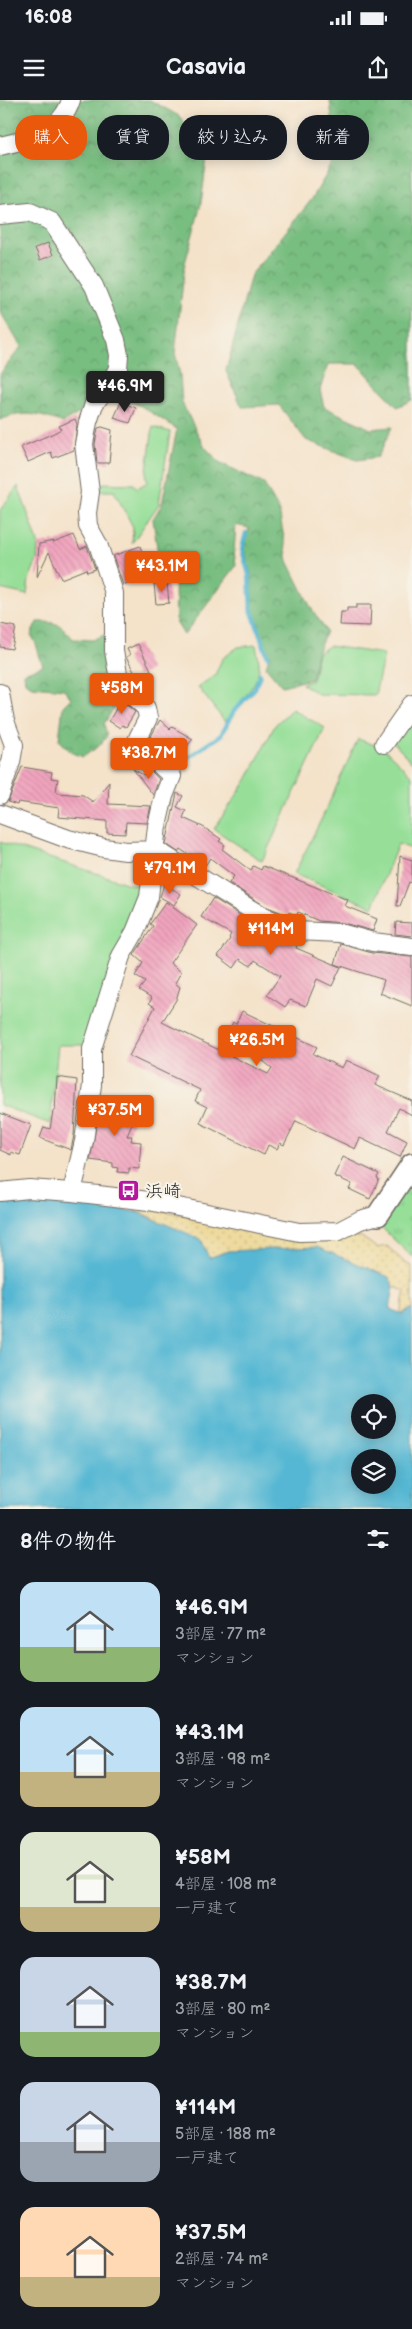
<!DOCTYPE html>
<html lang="ja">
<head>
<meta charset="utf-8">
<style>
  body { margin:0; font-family:"Balsamiq Sans","Klee One",sans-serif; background:#242831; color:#f1f3f6; height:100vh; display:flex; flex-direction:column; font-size:19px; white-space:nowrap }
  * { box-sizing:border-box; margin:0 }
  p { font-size:16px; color:#9ea1a6 }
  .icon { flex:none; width:28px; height:28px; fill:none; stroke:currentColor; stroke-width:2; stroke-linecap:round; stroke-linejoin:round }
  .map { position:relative; height:1409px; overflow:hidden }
  .sheet { display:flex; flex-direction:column; background:#171b24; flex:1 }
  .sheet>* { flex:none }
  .banner { position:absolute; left:15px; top:15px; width:382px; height:45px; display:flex; gap:10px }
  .tools { position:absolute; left:351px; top:1294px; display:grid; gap:10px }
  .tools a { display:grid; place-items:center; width:45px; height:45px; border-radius:50%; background:#171b24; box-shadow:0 2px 12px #0003; font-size:25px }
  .price { position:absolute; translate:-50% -42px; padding:0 11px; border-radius:5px; background:#ea580c; color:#fff; font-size:16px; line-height:32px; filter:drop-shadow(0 1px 2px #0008) }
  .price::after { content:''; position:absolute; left:50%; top:30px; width:15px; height:11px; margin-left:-8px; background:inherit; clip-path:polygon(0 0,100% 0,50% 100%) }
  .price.current { background:#222; color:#fff }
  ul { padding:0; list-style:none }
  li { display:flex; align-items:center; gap:15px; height:125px; padding:0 20px }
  li span { display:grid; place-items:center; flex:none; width:140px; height:100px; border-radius:15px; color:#555 }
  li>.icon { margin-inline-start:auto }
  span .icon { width:60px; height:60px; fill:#fffc; stroke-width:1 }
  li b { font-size:21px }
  h2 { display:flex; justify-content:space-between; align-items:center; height:60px; padding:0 20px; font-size:21px }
  .chip { padding:0 18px; border-radius:20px; background:#171b24; box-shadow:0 2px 12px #0003; font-size:18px; line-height:45px }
  .chip.current { background:#ea580c; color:#fff }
  .status { display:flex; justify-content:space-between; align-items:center; height:35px; padding:0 25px; background:#171b24; direction:ltr }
  .status svg { height:14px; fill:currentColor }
  header { display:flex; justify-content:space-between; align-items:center; height:65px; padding:0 20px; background:#171b24; font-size:22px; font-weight:600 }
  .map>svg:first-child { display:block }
</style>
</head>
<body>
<div class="status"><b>16:08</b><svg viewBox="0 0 49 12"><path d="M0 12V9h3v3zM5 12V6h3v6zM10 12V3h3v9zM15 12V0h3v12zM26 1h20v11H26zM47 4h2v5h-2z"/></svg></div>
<header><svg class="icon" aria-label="menu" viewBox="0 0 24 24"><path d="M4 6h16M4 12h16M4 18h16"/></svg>Casavia<svg class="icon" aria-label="share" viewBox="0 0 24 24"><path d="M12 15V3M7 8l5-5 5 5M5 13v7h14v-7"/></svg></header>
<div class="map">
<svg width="412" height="1409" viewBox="0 0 412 1409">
  <defs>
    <pattern id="forest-crowns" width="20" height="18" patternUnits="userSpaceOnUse" patternTransform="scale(1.25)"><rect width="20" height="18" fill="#79be81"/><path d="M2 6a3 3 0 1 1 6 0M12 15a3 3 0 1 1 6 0" fill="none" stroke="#639b6a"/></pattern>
    <pattern id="sand-dots" width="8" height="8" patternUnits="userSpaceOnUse" patternTransform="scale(1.25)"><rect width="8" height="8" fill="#eeda9e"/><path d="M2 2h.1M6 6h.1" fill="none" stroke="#cb8" stroke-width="1.8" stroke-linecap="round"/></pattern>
    <pattern id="park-tufts" width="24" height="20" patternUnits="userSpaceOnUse" patternTransform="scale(1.25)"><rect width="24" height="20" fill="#97df99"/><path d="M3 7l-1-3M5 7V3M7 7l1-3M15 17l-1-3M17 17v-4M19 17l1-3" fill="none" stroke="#82c084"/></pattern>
    <pattern id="building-back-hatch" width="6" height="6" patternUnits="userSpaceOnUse" patternTransform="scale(1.25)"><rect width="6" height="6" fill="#f1a4be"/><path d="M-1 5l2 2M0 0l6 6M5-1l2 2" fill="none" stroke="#cf8da3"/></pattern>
  </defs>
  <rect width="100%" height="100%" fill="#f7f3e8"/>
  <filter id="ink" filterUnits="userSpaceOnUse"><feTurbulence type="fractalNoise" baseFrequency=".02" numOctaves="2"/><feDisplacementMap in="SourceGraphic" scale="10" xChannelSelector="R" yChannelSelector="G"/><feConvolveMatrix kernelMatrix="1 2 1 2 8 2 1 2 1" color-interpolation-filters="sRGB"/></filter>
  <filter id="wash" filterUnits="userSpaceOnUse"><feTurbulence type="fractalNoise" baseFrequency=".0096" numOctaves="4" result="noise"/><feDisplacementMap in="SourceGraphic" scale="20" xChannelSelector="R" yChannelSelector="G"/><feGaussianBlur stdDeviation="1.12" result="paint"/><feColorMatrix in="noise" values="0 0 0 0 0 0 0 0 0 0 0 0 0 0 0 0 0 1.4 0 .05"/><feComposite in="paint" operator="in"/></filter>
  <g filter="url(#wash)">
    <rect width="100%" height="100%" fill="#f4e2c9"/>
    <path fill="#97df99" stroke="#618562" d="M 153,327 L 170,332 L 159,404 L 132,443 L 133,427 L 114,391 L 99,391 L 98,383 L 134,384 L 137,388 L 148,382 L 146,377 Z
      M 18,386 L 38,442 L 37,460 L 29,479 L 27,495 L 0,489 L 0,410 Z
      M 256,545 C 257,553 260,562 259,569 C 256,590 235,604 225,622 L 198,587 L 215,575 L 222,559 L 238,547 Z
      M 329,546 L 384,554 L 375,595 L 318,594 L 302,584 L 312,580 L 318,553 Z
      M 292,609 L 325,628 L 262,761 L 214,729 L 247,680 L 275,625 Z
      M 412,610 L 412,663 L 394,643 Z
      M 358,639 L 383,648 L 412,676 L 412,749 L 398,744 L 373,807 L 294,774 L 323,716 Z
      M 0,742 L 145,789 L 88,945 L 58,945 L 50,1024 L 0,1005 Z"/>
    <path fill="url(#forest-crowns)" stroke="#527456" d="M 0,0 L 150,0 L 179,16 L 208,50 L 201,104 L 185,163 L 175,253 L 180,275 L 182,303 L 204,346 L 219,362 L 264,384 L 279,410 L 288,461 L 310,506 L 326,531 L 318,551 L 311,579 L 282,586 L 266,567 L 269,557 L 252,507 L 251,474 L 244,449 L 249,428 L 236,425 L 234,451 L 236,466 L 184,535 L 176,522 L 175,484 L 157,448 L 153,419 L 162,404 L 177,329 L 141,306 L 110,294 L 63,323 C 39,314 24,310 0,320 L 0,274 L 21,247 L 0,211 Z
      M 330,0 L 412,0 L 412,300 L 397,307 L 358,264 L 328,264 L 320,290 L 324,307 L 371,329 L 392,327 L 378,357 L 357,360 L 306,340 L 279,305 L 242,307 L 226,271 L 251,175 L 312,99 L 336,58 Z
      M 37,522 C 57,522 60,523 73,539 L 93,540 L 109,533 C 106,559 105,574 121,596 L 104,624 L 107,636 L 99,646 L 83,657 L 71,652 L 59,640 L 63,606 L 71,598 L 64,589 L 32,586 L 25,582 L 24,573 L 43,566 C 38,555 38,544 31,535 Z"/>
    <path fill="url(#sand-dots)" stroke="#8c8264" d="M 131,1104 L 313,1141 L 360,1136 L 377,1148 L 387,1146 L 405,1163 L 412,1166 L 412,1208 L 400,1214 L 405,1191 L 394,1187 L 388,1177 L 228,1151 L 209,1158 L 152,1117 L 137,1112 Z"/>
    <path fill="url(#park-tufts)" stroke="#618562" d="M 412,1076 L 412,1157 L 380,1126 Z"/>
    <path fill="#54b7d3" stroke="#40717f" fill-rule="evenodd" d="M 33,1097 L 137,1112 L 201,1139 L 209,1158 L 228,1151 L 317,1147 L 389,1177 L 394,1187 L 390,1209 L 402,1214 L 412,1208 L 412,1409 L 0,1409 L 0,1100 ZM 360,1302 L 388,1302 L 388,1330 L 360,1330 ZM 360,1358 L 388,1358 L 388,1385 L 360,1385 Z"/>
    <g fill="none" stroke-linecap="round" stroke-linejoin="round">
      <path stroke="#54b7d3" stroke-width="4.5" d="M 246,433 L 242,449 L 249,475 L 251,509 L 268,557
        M 184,660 L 221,635 L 234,611 L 255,588 L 260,574"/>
    </g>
    <g id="blocks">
      <path fill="url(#building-back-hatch)" d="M 48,143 L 53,155 L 40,160 L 35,148 Z
        M 121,302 L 136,308 L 130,323 L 114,318 Z
        M 75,319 L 77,324 L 74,350 L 53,358 L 51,352 L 28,362 L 21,347 L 54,333 L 61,329 L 59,326 Z
        M 102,327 L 112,330 L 109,363 L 97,363 L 95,344 L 98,328 Z
        M 74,435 L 80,449 L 87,446 L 95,469 L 87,472 L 86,469 L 61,479 L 49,452 L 37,477 L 39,444 L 54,441 L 53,443 Z
        M 140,446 L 151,475 L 123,485 L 113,456 Z
        M 167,482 L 169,503 L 156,504 L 154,483 Z
        M 356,505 L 371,505 L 370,526 L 340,525 L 341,512 L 347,512 L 347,508 L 356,508 Z
        M 0,524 L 16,527 L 12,549 L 0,547 Z
        M 138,544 L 151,570 L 137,577 L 126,557 L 130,555 L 127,549 Z
        M 121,600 L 135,612 L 126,627 L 122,625 L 120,628 L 109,621 Z
        M 160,620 L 170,629 L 172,627 L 193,639 L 181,653 L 173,646 L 165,655 L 149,640 Z
        M 22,667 L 52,672 L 51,678 L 58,679 L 56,691 L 58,693 L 83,695 L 93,702 L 109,682 L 108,704 L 151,706 L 147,723 L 126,722 L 125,734 L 107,733 L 107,721 L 58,717 L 59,708 L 18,702 L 17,705 L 8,702 Z
        M 133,669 L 143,675 L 149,669 L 159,679 L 153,695 Z
        M 177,693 L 183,696 L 177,707 L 186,711 L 183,718 L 203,727 L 221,739 L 219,741 L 225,745 L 222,749 L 251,771 L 253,766 L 261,770 L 263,766 L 348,800 L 345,806 L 377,819 L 373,831 L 343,823 L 319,821 L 298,812 L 297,815 L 289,812 L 288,815 L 265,806 L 229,783 L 234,776 L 210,758 L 205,766 L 180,749 L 178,752 L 166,744 Z
        M 400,756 L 412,760 L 412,783 L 409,782 L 400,806 L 397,806 Z
        M 164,784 L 181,794 L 174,805 L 160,797 Z
        M 213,798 L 254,824 L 297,845 L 296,848 L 341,867 L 332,886 L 317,879 L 306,906 L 290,900 L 285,907 L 267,895 L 280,876 L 255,860 L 252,865 L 249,865 L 240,859 L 234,868 L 218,856 L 230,839 L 229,838 L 231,834 L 201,817 Z
        M 166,802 L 197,825 L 170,863 L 181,872 L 175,883 L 180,887 L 176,900 L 162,922 L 268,974 L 272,968 L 228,934 L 233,922 L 236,924 L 242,911 L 317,947 L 313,954 L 342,968 L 346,960 L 380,976 L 375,985 L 412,1001 L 412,1015 L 399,1008 L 388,1031 L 407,1041 L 400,1057 L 360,1038 L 355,1049 L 296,1021 L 284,1045 L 280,1043 L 277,1049 L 268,1045 L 264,1055 L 200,1023 L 207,1007 L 195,1001 L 200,990 L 129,956 L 155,907 L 149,903 L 152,898 L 139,890 L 145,882 L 135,876 L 143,863 L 134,855 L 153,826 L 150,824 Z
        M 396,822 L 412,823 L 412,836 L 395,834 Z
        M 341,844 L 372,853 L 412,857 L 412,906 L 380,893 L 384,880 L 335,864 Z
        M 57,977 L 77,980 L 74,1035 L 71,1050 L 40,1038 L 44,1027 L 50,1029 L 53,1011 L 55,1011 Z
        M 107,996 L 127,1000 L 124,1011 L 130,1014 L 130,1021 L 133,1022 L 127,1036 L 132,1036 L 131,1041 L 141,1042 L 139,1069 L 129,1068 L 129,1073 L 117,1072 L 118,1068 L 113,1067 L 113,1063 L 90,1060 L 98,1016 Z
        M 0,1013 L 31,1025 L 20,1055 L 11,1052 L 11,1055 L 0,1050 Z
        M 343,1057 L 379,1074 L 377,1078 L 379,1079 L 370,1099 L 349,1089 L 352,1084 L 334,1076 Z"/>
    </g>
  </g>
  <g filter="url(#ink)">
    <use href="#blocks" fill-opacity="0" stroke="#716b62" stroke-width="1"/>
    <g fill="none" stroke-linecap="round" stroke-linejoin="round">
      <defs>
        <path id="minor" d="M 0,46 C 28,40 62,31 71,0
          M 0,115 L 30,112 L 52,122 L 94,186 L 116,240 L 119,255 L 118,268 L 112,280 L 94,304 L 88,322 L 84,344 L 90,392 L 87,413 L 88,426 L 98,444 L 114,493 L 114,551 L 118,574 L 124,588 L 146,608 L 148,618 L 138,638 L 137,644 L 172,676 L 164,696 L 157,726 L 149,797 L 135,832 L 121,856 L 92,949 L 92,985 L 84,1041 L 72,1092
          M 0,593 L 5,621 L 14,645 L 11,662 L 0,695
          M 384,644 L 412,604
          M 0,714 L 68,739 L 104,748 L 126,751 L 156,750 L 260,815 L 297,831 L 340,833 L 373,842 L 412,847
          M 0,1092 L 29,1089 L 72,1092 L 149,1101 L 299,1132 L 339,1131 L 360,1120 L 378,1115"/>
        <path id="tertiary" d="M 378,1115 L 412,1064"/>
      </defs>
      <use href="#minor" stroke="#716b62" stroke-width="20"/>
      <use href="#tertiary" stroke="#716b62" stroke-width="24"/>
      <use href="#minor" stroke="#fff" stroke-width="18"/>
      <use href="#tertiary" stroke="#fff" stroke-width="21"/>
    </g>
  </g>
  <defs>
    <symbol id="bus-square" viewBox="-11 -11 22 22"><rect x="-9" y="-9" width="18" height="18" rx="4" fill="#b5179e" stroke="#f7f3e8"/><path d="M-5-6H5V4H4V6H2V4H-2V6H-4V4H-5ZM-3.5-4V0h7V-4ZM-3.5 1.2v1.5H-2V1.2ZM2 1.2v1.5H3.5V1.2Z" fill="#fff"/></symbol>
  </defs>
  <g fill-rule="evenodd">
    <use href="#bus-square" x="116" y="1078" width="25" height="25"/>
  </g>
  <g text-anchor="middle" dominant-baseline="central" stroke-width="4" stroke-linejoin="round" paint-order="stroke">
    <g font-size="18" fill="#2b2b2b" stroke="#f7f3e8" text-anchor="start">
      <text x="145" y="1091">浜崎</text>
    </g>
  </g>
</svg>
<div class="tools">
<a><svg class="icon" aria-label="locate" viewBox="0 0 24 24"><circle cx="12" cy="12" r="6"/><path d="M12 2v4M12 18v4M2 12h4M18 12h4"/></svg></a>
<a><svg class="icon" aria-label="layers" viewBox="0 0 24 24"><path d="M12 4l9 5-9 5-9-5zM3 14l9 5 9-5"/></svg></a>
</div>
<b class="price current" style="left:125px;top:313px">¥46.9M</b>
<b class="price" style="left:162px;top:493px">¥43.1M</b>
<b class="price" style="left:122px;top:615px">¥58M</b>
<b class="price" style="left:149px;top:680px">¥38.7M</b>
<b class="price" style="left:170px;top:795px">¥79.1M</b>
<b class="price" style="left:271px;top:856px">¥114M</b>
<b class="price" style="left:257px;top:967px">¥26.5M</b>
<b class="price" style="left:115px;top:1037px">¥37.5M</b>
<div class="banner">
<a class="chip current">購入</a>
<a class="chip">賃貸</a>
<a class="chip">絞り込み</a>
<a class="chip">新着</a>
</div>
</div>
<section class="sheet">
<h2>8件の物件<svg class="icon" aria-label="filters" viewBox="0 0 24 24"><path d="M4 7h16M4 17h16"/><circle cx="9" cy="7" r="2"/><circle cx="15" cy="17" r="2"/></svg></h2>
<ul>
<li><span style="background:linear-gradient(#bfe0f5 65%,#8fb573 0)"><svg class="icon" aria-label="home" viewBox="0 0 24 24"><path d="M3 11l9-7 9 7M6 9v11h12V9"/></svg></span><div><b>¥46.9M</b><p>3部屋 · 77 m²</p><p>マンション</p></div></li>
<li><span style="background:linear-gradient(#bfe0f5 65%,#c2b280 0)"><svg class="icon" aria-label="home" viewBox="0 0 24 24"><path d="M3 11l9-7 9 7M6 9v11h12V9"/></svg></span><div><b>¥43.1M</b><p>3部屋 · 98 m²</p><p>マンション</p></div></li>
<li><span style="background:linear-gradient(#dfe7d0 75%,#c2b280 0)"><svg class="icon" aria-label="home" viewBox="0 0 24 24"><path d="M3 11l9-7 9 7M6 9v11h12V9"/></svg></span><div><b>¥58M</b><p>4部屋 · 108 m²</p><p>一戸建て</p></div></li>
<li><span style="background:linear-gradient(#c9d6e8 75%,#8fb573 0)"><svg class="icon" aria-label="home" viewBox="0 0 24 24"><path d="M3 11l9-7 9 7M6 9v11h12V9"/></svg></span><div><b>¥38.7M</b><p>3部屋 · 80 m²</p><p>マンション</p></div></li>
<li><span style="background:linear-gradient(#c9d6e8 60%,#9aa5b1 0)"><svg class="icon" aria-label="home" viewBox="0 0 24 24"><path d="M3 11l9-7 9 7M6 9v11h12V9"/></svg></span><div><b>¥114M</b><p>5部屋 · 188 m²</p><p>一戸建て</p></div></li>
<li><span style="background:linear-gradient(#ffd9b3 70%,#c2b280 0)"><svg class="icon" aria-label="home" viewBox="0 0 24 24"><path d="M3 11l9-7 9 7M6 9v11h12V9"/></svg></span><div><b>¥37.5M</b><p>2部屋 · 74 m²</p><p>マンション</p></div></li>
</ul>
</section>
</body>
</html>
